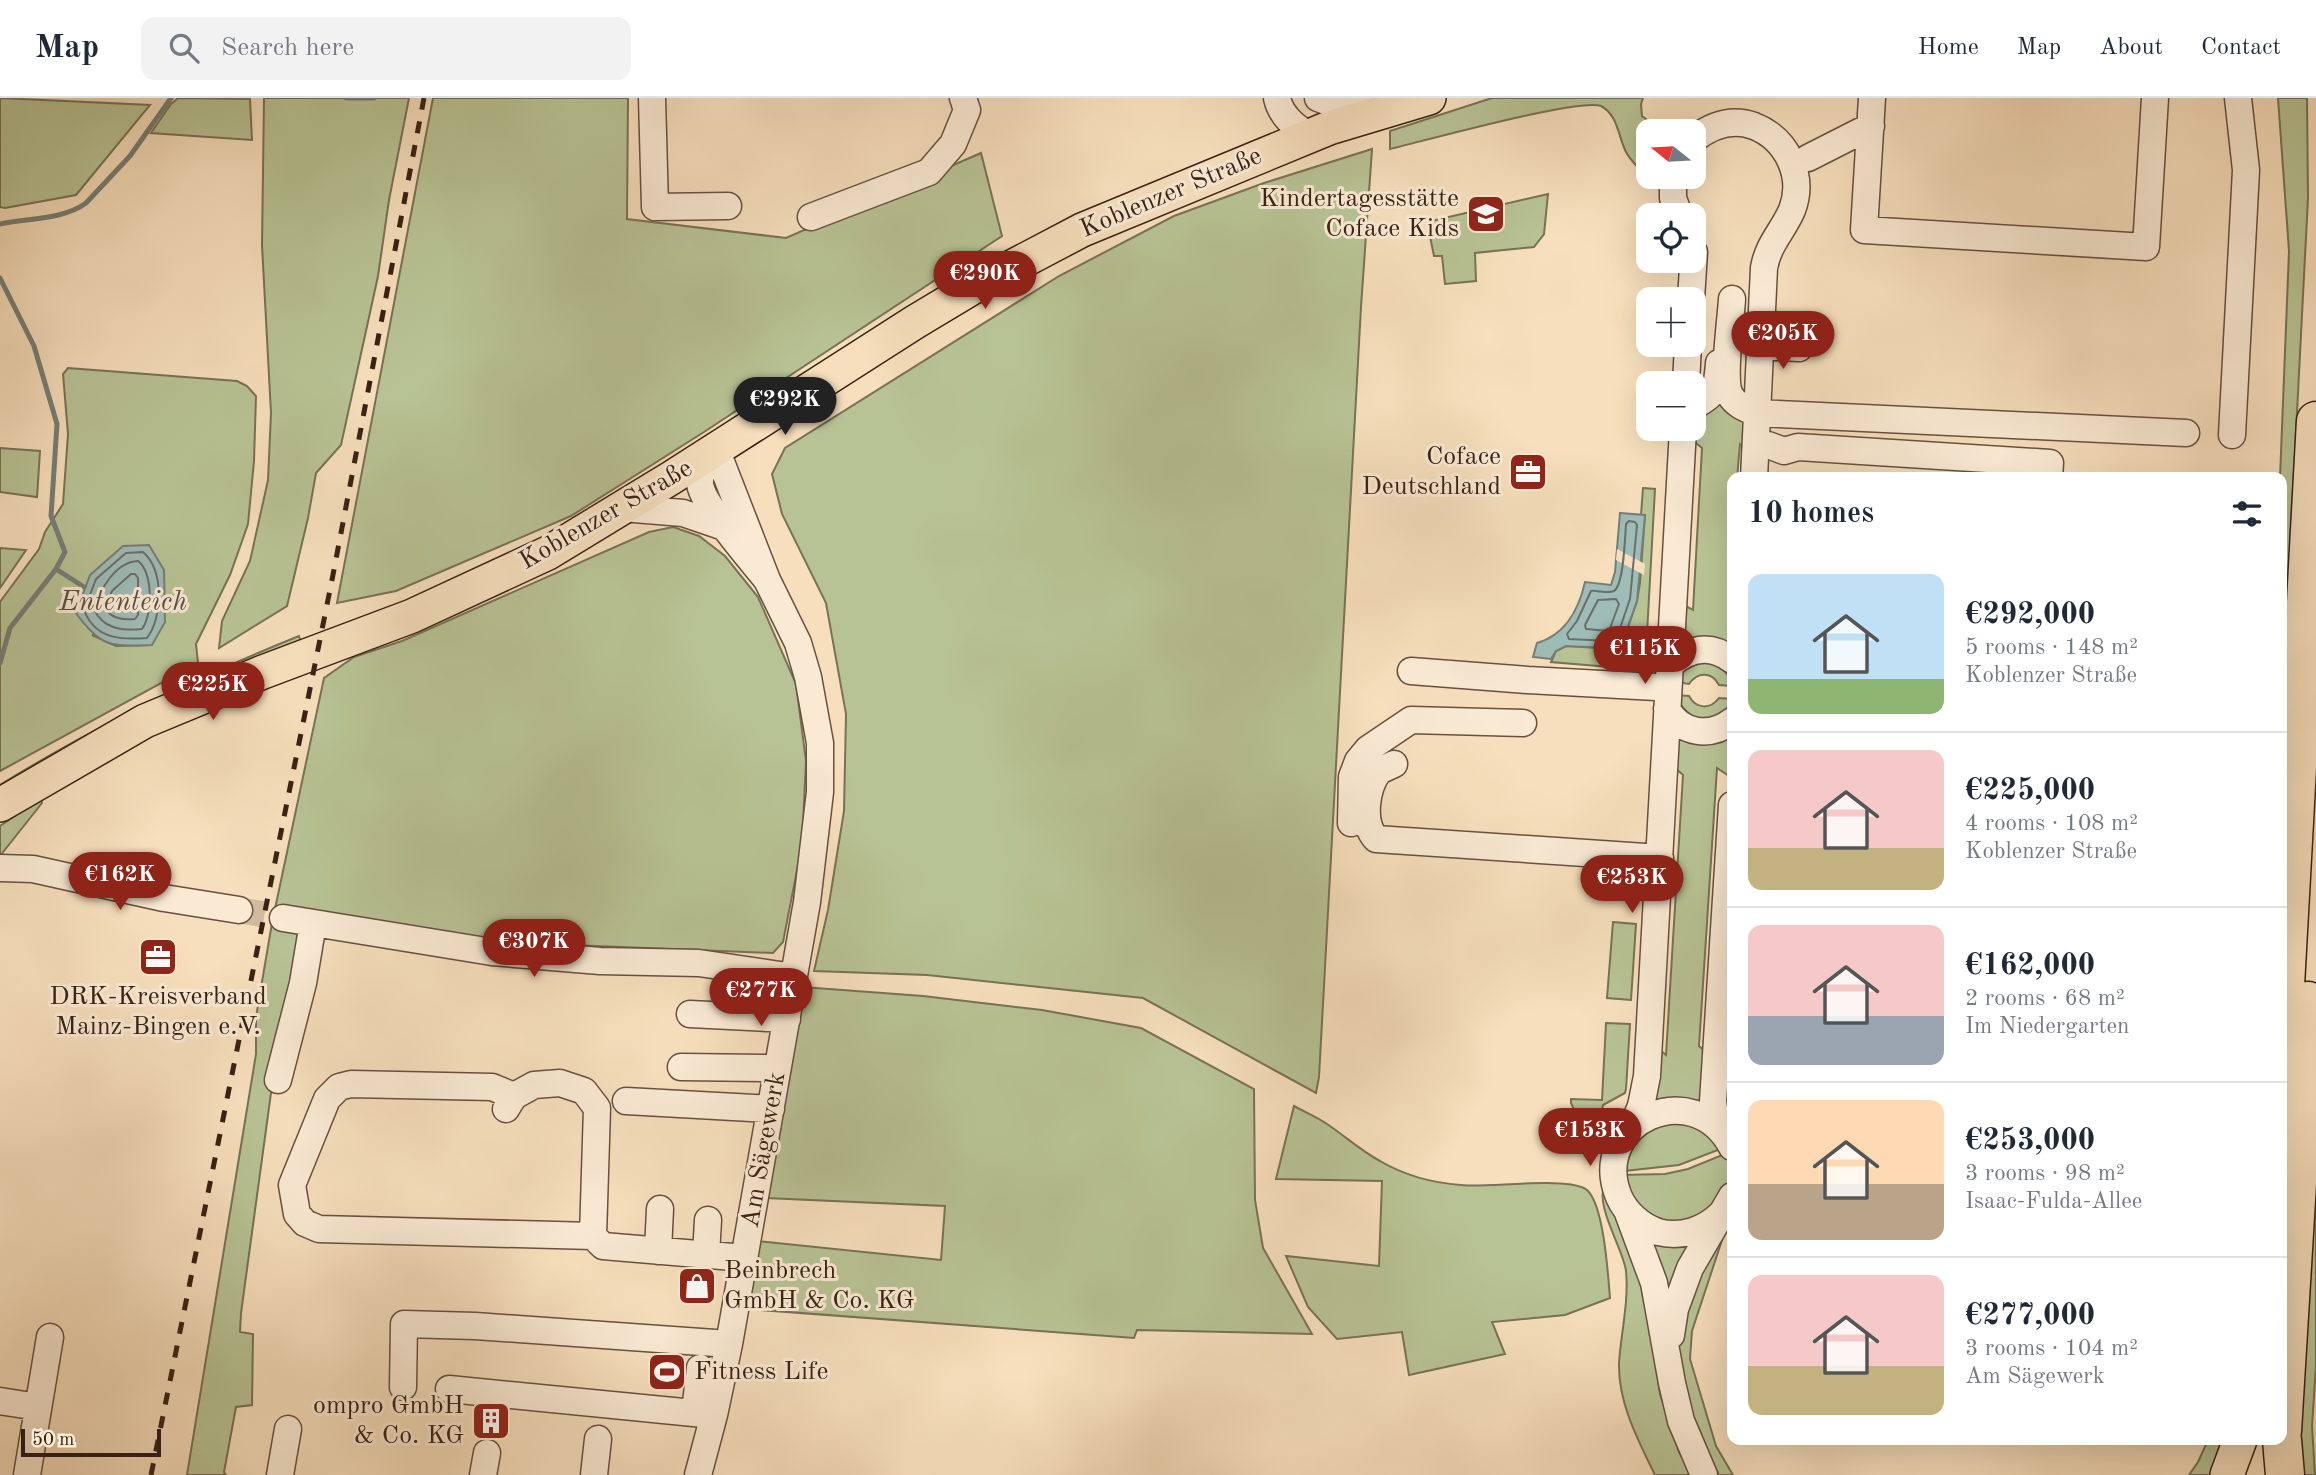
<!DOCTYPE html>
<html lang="en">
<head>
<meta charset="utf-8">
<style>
  body { margin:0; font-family:"Old Standard TT",serif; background:#f2f2f3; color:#1f2937; height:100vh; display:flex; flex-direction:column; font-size:26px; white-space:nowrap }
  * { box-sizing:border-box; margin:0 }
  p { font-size:23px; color:#747a83 }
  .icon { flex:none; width:38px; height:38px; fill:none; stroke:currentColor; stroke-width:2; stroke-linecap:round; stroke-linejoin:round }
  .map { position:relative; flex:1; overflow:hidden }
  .side { position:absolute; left:1727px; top:374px; width:560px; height:973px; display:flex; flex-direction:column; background:#fff; border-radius:14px; box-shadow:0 7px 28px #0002 }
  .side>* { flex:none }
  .needle { width:46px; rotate:288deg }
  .fabs { position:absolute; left:1636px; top:21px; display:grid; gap:14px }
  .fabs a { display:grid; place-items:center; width:70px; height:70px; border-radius:14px; background:#fff; box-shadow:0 7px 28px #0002; font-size:35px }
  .scale { position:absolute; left:21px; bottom:18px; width:140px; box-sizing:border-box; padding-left:7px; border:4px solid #392116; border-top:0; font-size:19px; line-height:24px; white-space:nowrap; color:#392116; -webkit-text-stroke:5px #faead4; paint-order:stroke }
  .price { position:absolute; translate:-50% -60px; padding:0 16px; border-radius:24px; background:#8f2418; color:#fff; font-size:23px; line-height:46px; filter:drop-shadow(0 2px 4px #0008) }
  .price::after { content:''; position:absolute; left:50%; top:42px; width:21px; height:16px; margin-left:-10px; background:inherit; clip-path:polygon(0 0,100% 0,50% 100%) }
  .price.active { background:#222; color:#fff }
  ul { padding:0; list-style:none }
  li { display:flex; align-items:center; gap:21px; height:175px; padding:0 21px }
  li+li { border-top:2px solid #e0e1e3 }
  li span { display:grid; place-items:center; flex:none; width:196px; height:140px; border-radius:14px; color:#555 }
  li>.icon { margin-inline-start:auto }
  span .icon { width:84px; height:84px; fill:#fffc; stroke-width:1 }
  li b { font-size:30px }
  h2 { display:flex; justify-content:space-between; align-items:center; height:84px; padding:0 21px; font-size:30px }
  header { display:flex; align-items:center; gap:42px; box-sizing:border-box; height:98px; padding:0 35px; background:#fff; border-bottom:2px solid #e0e1e3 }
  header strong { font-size:33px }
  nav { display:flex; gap:38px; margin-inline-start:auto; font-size:24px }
  .search { width:490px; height:63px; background:#f2f2f3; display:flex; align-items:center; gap:18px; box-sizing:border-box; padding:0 24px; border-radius:14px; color:#747a83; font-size:26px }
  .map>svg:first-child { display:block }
</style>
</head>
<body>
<header>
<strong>Map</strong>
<div class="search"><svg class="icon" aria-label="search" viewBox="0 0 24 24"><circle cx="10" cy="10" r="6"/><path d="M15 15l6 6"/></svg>Search here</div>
<nav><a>Home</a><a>Map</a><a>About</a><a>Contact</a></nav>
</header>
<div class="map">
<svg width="2316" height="1377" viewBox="0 0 2316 1377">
  <rect width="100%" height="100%" fill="#f7dfbd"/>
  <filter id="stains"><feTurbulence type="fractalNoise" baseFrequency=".00286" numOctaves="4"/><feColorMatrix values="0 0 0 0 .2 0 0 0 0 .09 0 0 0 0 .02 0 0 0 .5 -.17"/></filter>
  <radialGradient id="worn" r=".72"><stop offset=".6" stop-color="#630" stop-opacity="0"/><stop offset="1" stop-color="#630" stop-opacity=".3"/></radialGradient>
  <path fill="#b8c395" stroke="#787256" stroke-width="2" fill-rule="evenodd" d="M 0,0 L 150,7 L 76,97 L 5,110 L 0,109 Z
    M 178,0 L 250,1 L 252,42 L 151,35 L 171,6 Z
    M 264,0 L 409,0 L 389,102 L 378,178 L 341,347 L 316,375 L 308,420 L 287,508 L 219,550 L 222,523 L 250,463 L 268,382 L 271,315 L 262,147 Z
    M 433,0 L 628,0 L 627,121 L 786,140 L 981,55 L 1002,138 L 704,334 L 571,418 L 396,493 L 337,505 Z
    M 1492,0 L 1643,0 L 1641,6 L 1642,18 L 1662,33 L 1648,33 L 1648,71 L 1639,71 C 1635,66 1629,60 1626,54 C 1618,38 1618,17 1601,8 C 1579,0 1423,43 1390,51 L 1390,33 Z
    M 2278,0 L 2307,0 L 2308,100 L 2282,606 L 2282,380 L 2280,380 L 2289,153 Z
    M 1372,51 L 1361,209 L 1319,979 L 1316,995 L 1143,900 L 927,877 L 814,873 L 828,812 L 844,713 L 846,616 L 826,505 L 782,416 L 772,376 L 785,350 L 1059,178 L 1174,118 L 1264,85 Z
    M 1548,96 L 1544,136 L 1534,149 L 1475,155 L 1476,183 L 1445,186 L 1442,158 L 1434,158 L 1427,124 Z
    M 68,270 L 237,283 L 247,288 L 256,298 L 254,363 L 248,426 L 230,477 L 196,546 L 198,565 L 0,673 L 0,504 L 39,451 L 45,434 L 63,406 L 68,336 L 63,276 ZM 92,537 L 152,547 L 116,548 Z
    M 1718,299 L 1748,319 L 1749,351 L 1740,346 L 1737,380 L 1732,380 L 1732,448 L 1729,502 L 1732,506 L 1732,549 L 1677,545 L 1678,504 L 1693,512 L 1702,350 L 1687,338 L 1694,331 L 1694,317 Z
    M 0,350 L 40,353 L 37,399 L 0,394 Z
    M 1643,390 L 1655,391 L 1645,572 L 1551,564 L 1556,553 L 1566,548 L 1599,550 L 1627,532 L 1637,503 L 1640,485 L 1645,417 L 1641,417 Z
    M 673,429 L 699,438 L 725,458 L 758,499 L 796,586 L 806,663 L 802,747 L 783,844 L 773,855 L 547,846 L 469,838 L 295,832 L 301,846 L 274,973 L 241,1215 L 240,1234 L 253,1236 L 252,1307 L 236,1309 L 224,1374 L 226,1377 L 187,1377 L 256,956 L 256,919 L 272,825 L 324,580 L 354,559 L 402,543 L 649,434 Z
    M 0,450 L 26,452 L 0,490 Z
    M 299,538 L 302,549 L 0,696 L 0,687 C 95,628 195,580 299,538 Z
    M 1706,564 C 1720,568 1729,573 1732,588 L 1719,587 C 1712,574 1698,573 1689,586 L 1677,584 C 1683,570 1692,567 1706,564 Z
    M 1676,597 L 1689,598 C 1696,611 1710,612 1719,600 L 1732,601 C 1719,632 1687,626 1676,597 Z
    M 1677,639 L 1732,641 L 1729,678 L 1717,670 L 1699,948 L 1713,960 L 1707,1012 L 1651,1010 L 1652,945 L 1666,957 L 1683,677 L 1669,665 Z
    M 40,701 L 42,705 L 0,758 L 0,728 Z
    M 1613,824 L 1636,826 L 1631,902 L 1607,900 Z
    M 802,889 L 923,898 L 1042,912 L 1141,930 L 1254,991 L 1255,1102 L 1263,1150 L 1312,1236 L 1137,1232 L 1134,1240 L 747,1211 L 756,1143 L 941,1162 L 945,1108 L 766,1100 Z
    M 1606,925 L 1630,926 L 1626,991 L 1625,995 L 1603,1007 L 1600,1022 L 1575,1014 L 1571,1005 L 1571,1001 L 1602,1002 Z
    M 1294,1008 C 1305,1014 1317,1019 1327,1026 C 1345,1038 1361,1053 1380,1063 C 1404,1077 1433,1085 1461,1087 C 1488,1090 1571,1078 1587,1092 C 1604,1107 1608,1177 1610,1200 L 1565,1217 L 1492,1224 L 1505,1256 L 1409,1277 L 1402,1234 L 1337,1241 L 1308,1209 L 1286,1158 L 1379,1168 L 1382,1083 L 1276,1081 Z
    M 1683,1020 L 1723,1050 L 1679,1067 L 1624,1073 L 1638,1034 Z
    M 1727,1055 C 1737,1094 1717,1104 1692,1127 L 1645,1120 L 1621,1077 L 1665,1076 L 1688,1071 Z
    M 2316,1072 L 2316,1267 L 2312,1328 L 2315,1377 L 2299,1377 L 2297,1366 Z
    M 1605,1086 L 1643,1170 L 1660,1296 L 1679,1354 L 1692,1377 L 1655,1377 C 1638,1342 1618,1305 1619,1265 C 1621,1235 1629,1203 1626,1173 C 1623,1150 1594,1107 1605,1086 Z
    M 1725,1133 L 1692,1233 L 1690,1261 L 1716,1348 L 1733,1377 L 1719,1377 L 1705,1349 L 1689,1308 L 1679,1256 L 1679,1236 L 1694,1176 Z
    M 1643,1136 L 1700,1138 L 1671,1212 Z
    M 2208,1342 L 2228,1342 L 2215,1377 L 2189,1377 L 2198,1364 Z"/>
  <path fill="#9ebcb8" stroke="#767e77" stroke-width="2" d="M 1620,415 L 1645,417 L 1637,503 L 1622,545 L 1612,550 L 1566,548 L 1556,553 L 1551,561 L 1533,559 L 1537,545 C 1565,537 1579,511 1585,484 L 1611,487 L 1615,474 Z
    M 149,447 L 164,472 L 165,524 L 152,547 C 111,548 101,550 76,515 L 90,477 L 123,448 Z"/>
  <path fill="#f7dfbd" d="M 1617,451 L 1645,466 L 1644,477 L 1616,462 Z"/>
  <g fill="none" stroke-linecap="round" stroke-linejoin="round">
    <path stroke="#6c6e67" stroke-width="2" d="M 1629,423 L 1635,424 L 1637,427 L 1630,501 L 1617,539 L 1610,543 L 1569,541 L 1567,536 L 1577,523 L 1591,493 C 1597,492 1608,496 1614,493 C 1624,487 1625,438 1626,426 Z
      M 143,454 C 164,472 163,519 147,540 C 120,542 95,541 84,512 L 96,481 L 126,455 Z
      M 138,463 C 153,475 153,516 142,531 C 122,533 103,531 94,511 C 100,492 115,464 138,463 Z
      M 131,476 L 135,476 L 138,480 L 138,517 L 135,521 C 124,522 110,521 105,509 L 112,493 Z
      M 1616,501 L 1619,506 L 1609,533 L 1586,531 L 1585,527 L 1598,502 Z"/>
    <path stroke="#767e77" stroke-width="5" d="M 346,0 L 374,0
      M 0,126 C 27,120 63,122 86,105 L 130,58 L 171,0
      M 0,180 L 34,248 L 57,326 L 51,418 L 65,454 L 56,471 L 84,489
      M 0,565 L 10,530 L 56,471"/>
    <path stroke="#d1b99c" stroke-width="26" stroke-dasharray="26 13" stroke-linecap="butt" d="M 239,812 L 283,820"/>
    <defs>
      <path id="minor" d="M 652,0 L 655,109 L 728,108
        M 1277,0 C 1281,18 1294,28 1309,38
        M 1318,0 L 1339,8 L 1377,14
        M 1872,0 L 1864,132 L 2146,149 L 2155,0
        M 1694,41 C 1712,27 1732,20 1754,28 C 1787,41 1805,78 1792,112 C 1783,133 1768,146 1764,170 L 1754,380
        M 1808,60 L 1871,28
        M 1673,79 L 1673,100 L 1679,117
        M 811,119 L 929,74 L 953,46 L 967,12 L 963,0
        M 1691,201 L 1694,154
        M 1732,201 C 1731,220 1722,282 1730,297 C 1735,307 1747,311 1757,315 L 2186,335
        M 1761,248 L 1799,250
        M 1686,285 L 1688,247
        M 1694,308 C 1717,296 1717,290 1719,265
        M 2232,337 L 2246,72 L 2238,0
        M 1768,347 L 1784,353 L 1798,349 L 2050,365 L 2049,380
        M 622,410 L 683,415 L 727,430
        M 1669,568 C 1688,550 1710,545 1732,562
        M 1411,573 L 1528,582 L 1656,589
        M 1667,611 C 1681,636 1710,640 1732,623
        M 1394,666 L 1379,673 C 1366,690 1361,724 1376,741 L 1660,760
        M 1351,725 L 1352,679 L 1358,663 L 1368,651 L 1411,622 L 1523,625
        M 0,770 L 33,771 L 164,800 L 239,812
        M 283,820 L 492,854 L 600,863 L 699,865 L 794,879
        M 690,916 L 787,921
        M 681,969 L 765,970 L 777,972
        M 278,982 L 303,885 L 313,825
        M 514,998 L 492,989 L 351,986 L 339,989 L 327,1001 L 292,1087 L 297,1116 L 305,1125 L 319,1131 L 593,1138
        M 626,1003 L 771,1011
        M 506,1011 L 514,998 L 534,987 L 560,985 L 584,993 L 597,1010 L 593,1138 L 603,1148 L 745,1160
        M 1717,1028 L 1713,1004 L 1732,707
        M 1632,1030 L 1641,1008 L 1647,978 L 1683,331
        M 1628,1115 L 1654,1185 L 1672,1285 L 1681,1323 L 1704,1377
        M 1722,1115 C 1705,1132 1682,1140 1658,1134 C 1641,1128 1626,1115 1619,1099 C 1588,1024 1694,976 1732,1049
        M 658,1153 L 660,1111
        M 706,1157 L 708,1122
        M 1671,1237 L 1675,1211 L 1690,1170 L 1732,1098
        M 403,1289 L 404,1226 L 475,1228 L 729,1246
        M 449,1291 L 714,1317
        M 0,1303 L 38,1309
        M 695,1314 L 700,1270
        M 27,1377 L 50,1239
        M 280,1377 L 288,1331
        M 483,1377 L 487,1355
        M 594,1377 L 598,1341
        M 698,1377 L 714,1317 L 729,1246 L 807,804 L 820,694 L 820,645 L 808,579 L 798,545 L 767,482 L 716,351 C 708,361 699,372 700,386 C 702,406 752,463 767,482"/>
      <path id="major" d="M 0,707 L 145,623 L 263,574 L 412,518 L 548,455 L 671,380 L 915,224 L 970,191 L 1082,132 L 1329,30 L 1429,0
        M 2227,1377 L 2240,1342"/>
      <path id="highway" d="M 2282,942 L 2316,323
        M 2282,1333 L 2308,903
        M 2282,1342 L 2285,1377"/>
    </defs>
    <use href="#minor" stroke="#685040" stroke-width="29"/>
    <use href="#major" stroke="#392116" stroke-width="36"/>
    <use href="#highway" stroke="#392116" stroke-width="41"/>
    <use href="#minor" stroke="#faead4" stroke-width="26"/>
    <use href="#major" stroke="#f7dfbd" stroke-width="33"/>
    <use href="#highway" stroke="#f7dfbd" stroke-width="38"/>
    <path stroke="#392116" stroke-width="5" stroke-dasharray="12 12" stroke-linecap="butt" d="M 151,1377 L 332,482 L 424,0"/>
  </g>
  <defs>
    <symbol id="school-square" viewBox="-11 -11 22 22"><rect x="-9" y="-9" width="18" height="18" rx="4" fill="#8f2418" stroke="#faead4"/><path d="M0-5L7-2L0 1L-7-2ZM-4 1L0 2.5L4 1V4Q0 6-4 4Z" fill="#fff"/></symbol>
    <symbol id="office-square" viewBox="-11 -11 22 22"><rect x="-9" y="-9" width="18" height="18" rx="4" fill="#8f2418" stroke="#faead4"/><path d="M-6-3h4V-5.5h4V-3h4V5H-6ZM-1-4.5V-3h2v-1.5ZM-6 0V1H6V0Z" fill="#fff"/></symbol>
    <symbol id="shop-square" viewBox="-11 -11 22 22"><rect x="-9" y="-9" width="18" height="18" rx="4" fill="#8f2418" stroke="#faead4"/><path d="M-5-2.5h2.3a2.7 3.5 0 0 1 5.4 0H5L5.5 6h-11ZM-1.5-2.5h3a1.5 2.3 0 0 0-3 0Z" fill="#fff"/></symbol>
    <symbol id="stadium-square" viewBox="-11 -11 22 22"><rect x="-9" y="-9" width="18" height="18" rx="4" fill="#8f2418" stroke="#faead4"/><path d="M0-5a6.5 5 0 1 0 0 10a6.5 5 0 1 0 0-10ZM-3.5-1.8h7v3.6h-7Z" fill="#fff"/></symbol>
    <symbol id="building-square" viewBox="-11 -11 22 22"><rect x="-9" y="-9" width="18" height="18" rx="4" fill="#8f2418" stroke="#faead4"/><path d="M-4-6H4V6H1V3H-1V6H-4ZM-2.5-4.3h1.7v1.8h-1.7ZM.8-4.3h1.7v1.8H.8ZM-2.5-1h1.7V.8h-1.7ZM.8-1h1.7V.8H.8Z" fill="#fff"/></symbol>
  </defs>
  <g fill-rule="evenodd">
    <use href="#school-square" x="1464" y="94" width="44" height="44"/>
    <use href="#office-square" x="1506" y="352" width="44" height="44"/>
    <use href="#office-square" x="136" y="837" width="44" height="44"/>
    <use href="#shop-square" x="675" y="1166" width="44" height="44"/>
    <use href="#stadium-square" x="645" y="1252" width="44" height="44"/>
    <use href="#building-square" x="469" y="1301" width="44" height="44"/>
  </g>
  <g text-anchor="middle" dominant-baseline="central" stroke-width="6" stroke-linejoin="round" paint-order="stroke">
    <g font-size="26" fill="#392116" stroke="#faead4">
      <text transform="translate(1171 95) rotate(-23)">Koblenzer Straße</text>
      <text transform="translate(606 417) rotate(-30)">Koblenzer Straße</text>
      <text transform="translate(764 1052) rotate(-80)">Am Sägewerk</text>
    </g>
    <g font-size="26" fill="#392116" stroke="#faead4" text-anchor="end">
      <text x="1459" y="101">Kindertagesstätte<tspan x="1459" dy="30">Coface Kids</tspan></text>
      <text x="1501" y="359">Coface<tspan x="1501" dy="30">Deutschland</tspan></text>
      <text x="158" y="899" text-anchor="middle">DRK-Kreisverband<tspan x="158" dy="30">Mainz-Bingen e.V.</tspan></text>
      <text x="724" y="1173" text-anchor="start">Beinbrech<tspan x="724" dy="30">GmbH &amp; Co. KG</tspan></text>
      <text x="694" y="1274" text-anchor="start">Fitness Life</text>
      <text x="464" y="1308">ompro GmbH<tspan x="464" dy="30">&amp; Co. KG</tspan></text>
    </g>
    <g font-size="28" font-style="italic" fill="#575047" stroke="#faead4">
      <text x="123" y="505">Ententeich</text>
    </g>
  </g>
  <rect width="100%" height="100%" filter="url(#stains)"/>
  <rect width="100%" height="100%" fill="url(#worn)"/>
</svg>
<div class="fabs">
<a><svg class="needle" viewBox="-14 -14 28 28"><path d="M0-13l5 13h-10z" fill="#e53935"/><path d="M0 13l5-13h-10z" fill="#747a83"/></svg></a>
<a><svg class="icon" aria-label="locate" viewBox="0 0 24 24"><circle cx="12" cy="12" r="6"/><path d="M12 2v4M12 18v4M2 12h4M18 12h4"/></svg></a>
<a>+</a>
<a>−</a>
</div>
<div class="scale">50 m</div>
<b class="price" style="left:985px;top:213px">€290K</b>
<b class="price" style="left:1783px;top:273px">€205K</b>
<b class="price active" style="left:785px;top:339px">€292K</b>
<b class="price" style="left:1645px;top:588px">€115K</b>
<b class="price" style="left:213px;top:624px">€225K</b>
<b class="price" style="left:120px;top:814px">€162K</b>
<b class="price" style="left:1632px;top:817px">€253K</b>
<b class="price" style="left:534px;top:881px">€307K</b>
<b class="price" style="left:761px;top:930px">€277K</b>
<b class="price" style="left:1590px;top:1070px">€153K</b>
<section class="side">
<h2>10 homes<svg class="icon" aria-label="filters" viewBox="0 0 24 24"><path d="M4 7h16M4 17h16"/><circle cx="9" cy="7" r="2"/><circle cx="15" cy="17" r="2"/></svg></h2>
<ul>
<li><span style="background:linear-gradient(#bfe0f5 75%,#8fb573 0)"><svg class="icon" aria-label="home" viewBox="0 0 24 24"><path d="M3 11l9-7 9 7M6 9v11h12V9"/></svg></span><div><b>€292,000</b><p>5 rooms · 148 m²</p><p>Koblenzer Straße</p></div></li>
<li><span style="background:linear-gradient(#f6c9c9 70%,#c2b280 0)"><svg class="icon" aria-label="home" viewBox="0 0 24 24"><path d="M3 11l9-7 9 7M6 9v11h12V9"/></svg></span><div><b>€225,000</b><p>4 rooms · 108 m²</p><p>Koblenzer Straße</p></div></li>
<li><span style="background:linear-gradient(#f6c9c9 65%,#9aa5b1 0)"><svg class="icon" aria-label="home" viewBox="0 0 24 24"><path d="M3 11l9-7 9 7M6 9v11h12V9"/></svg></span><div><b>€162,000</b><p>2 rooms · 68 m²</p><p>Im Niedergarten</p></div></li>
<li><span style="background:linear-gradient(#ffd9b3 60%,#b9a48a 0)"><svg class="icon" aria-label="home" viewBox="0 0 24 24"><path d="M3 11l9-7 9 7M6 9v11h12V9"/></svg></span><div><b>€253,000</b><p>3 rooms · 98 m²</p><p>Isaac-Fulda-Allee</p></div></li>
<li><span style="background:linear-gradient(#f6c9c9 65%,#c2b280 0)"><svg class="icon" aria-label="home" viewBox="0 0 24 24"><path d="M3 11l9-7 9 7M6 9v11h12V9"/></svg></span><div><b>€277,000</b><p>3 rooms · 104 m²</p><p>Am Sägewerk</p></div></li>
</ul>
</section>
</div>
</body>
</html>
